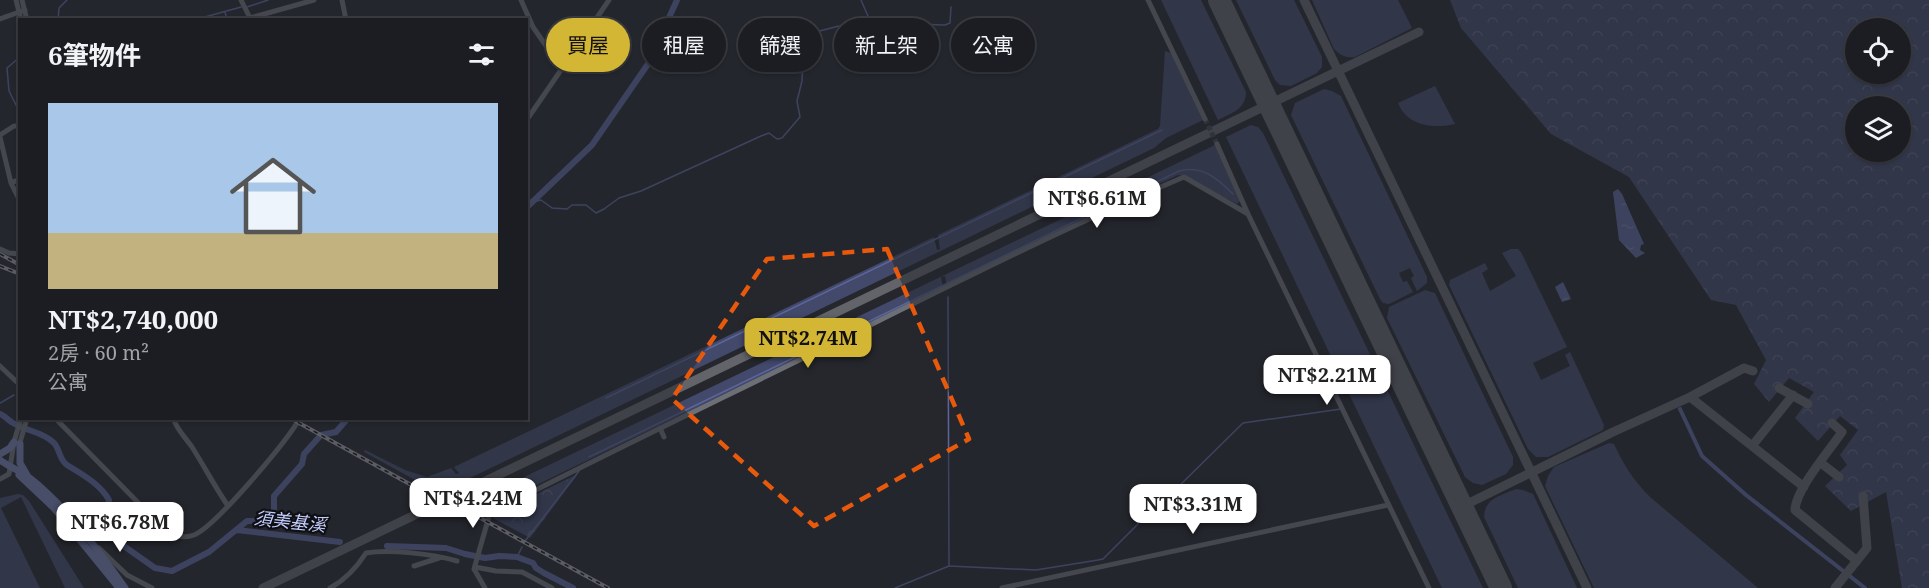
<!DOCTYPE html>
<html lang="zh-TW">
<head>
<meta charset="utf-8">
<style>
  body { margin:0; font-family:"Noto Serif","Noto Sans TC",serif; background:#25262a; color:#f1f3f6; height:100vh; display:flex; flex-direction:column; font-size:22px; white-space:nowrap }
  * { box-sizing:border-box; margin:0 }
  p { font-size:20px; color:#a0a2a5 }
  .icon { flex:none; width:33px; height:33px; fill:none; stroke:currentColor; stroke-width:2; stroke-linecap:round; stroke-linejoin:round }
  .map { position:relative; flex:1; overflow:hidden }
  .details { position:absolute; left:18px; top:18px; width:510px; height:402px; display:flex; flex-direction:column; background:#1c1d22; border-radius:0px; box-shadow:0 2px 4px #0004,0 0 0 2px #3a3b40 }
  .details>* { flex:none }
  .hud { position:absolute; left:546px; top:18px; width:570px; height:54px; display:flex; gap:12px }
  .tools { position:absolute; left:1845px; top:18px; display:grid; gap:12px }
  .tools a { display:grid; place-items:center; width:66px; height:66px; border-radius:50%; background:#1c1d22; box-shadow:0 2px 4px #0004,0 0 0 2px #3a3b40; font-size:30px }
  .price { position:absolute; translate:-50% -51px; padding:0 14px; border-radius:12px; background:#fff; color:#222; font-size:20px; line-height:39px; filter:drop-shadow(0 2px 3px #0008) }
  .price::after { content:''; position:absolute; left:50%; top:36px; width:18px; height:14px; margin-left:-9px; background:inherit; clip-path:polygon(0 0,100% 0,50% 100%) }
  .price.current { background:#d4b635; color:#111 }
  ul { padding:0; list-style:none }
  li { display:grid; align-content:center; gap:12px; height:318px; padding:0 30px }
  li span { display:grid; place-items:center; height:186px; border-radius:0px; color:#555 }
  li>.icon { margin-inline-start:auto }
  span .icon { width:108px; height:108px; fill:#fffc; stroke-width:1 }
  li b { font-size:26px }
  h2 { display:flex; justify-content:space-between; align-items:center; height:72px; padding:0 30px; font-size:26px }
  .tag { padding:0 21px; border-radius:27px; background:#1c1d22; box-shadow:0 2px 4px #0004,0 0 0 2px #3a3b40; font-size:21px; line-height:54px }
  .tag.current { background:#d4b635; color:#111 }
  .map>svg:first-child { display:block }
</style>
</head>
<body>
<div class="map">
<svg width="1929" height="588" viewBox="0 0 1929 588">
  <defs>
    <pattern id="forest-crowns" width="20" height="18" patternUnits="userSpaceOnUse" patternTransform="scale(1.5)"><rect width="20" height="18" fill="#42496b"/><path d="M2 6a3 3 0 1 1 6 0M12 15a3 3 0 1 1 6 0" fill="none" stroke="#5d6380"/></pattern>
    <pattern id="water-ripples" width="26" height="14" patternUnits="userSpaceOnUse" patternTransform="scale(1.5)"><rect width="26" height="14" fill="#5c669b"/><path d="M2 4q2-2 4 0t4 0M15 11q2-2 4 0t4 0" fill="none" stroke="#737ca9"/></pattern>
  </defs>
  <rect width="100%" height="100%" fill="#25272d"/>
  <path fill="#42496b" d="M 1161,0 L 1201,0 L 1246,92 C 1246,109 1232,113 1218,120 Z
    M 1236,0 L 1294,0 L 1322,57 L 1322,67 L 1317,73 L 1291,86 L 1280,85 L 1275,80 Z
    M 1312,0 L 1398,0 L 1412,28 L 1355,57 C 1346,58 1341,56 1334,49 Z
    M 1165,51 L 1171,53 L 1203,120 L 1166,138 L 1154,148 L 439,493 L 364,452 L 365,450 L 405,470 L 427,477 L 451,468 L 456,474 L 459,473 L 454,467 L 934,237 L 937,250 L 940,249 L 938,235 L 1158,129 L 1160,126 Z
    M 1435,86 L 1455,124 C 1434,129 1407,126 1398,103 Z
    M 1324,89 L 1332,91 L 1341,96 L 1427,277 L 1427,283 L 1417,291 L 1411,278 L 1414,276 L 1410,268 L 1399,273 L 1403,282 L 1407,281 L 1413,292 L 1389,304 L 1383,303 L 1380,299 L 1291,115 L 1295,103 Z
    M 1251,125 L 1258,127 L 1263,133 L 1483,588 L 1442,588 L 1226,137 Z
    M 1215,145 L 1241,200 L 1237,204 L 1183,176 L 1178,175 L 947,286 L 945,276 L 941,277 L 943,288 L 497,504 L 491,508 L 486,508 L 481,504 L 479,505 L 486,518 L 460,504 L 470,503 Z
    M 1511,249 L 1518,249 L 1521,252 L 1567,347 L 1533,363 L 1541,380 L 1570,366 L 1565,355 L 1570,352 L 1604,425 L 1603,430 L 1548,457 L 1536,457 L 1528,449 L 1449,285 L 1450,280 L 1485,263 L 1488,269 L 1482,273 L 1490,291 L 1516,276 L 1502,253 Z
    M 1425,290 L 1435,293 L 1513,457 L 1513,465 L 1506,474 L 1482,485 L 1473,483 L 1465,477 L 1387,318 L 1389,307 Z
    M 1609,443 L 1614,444 C 1623,464 1634,481 1650,497 L 1758,588 L 1594,588 L 1545,486 L 1548,476 L 1554,467 Z
    M 1516,489 L 1523,490 L 1533,494 L 1577,588 L 1518,588 L 1484,517 C 1485,498 1500,496 1516,489 Z
    M 18,494 L 23,495 L 29,501 L 84,588 L 65,588 L 21,497 L 1,508 L 40,588 L 0,588 L 0,498 Z"/>
  <path fill="url(#forest-crowns)" fill-rule="evenodd" d="M 1450,0 L 1929,0 L 1929,588 L 1902,588 L 1886,492 L 1851,511 L 1825,486 L 1847,465 L 1840,455 L 1858,430 L 1840,416 L 1818,441 L 1795,418 L 1814,392 L 1789,378 L 1769,402 L 1754,384 L 1766,360 L 1736,305 L 1711,300 L 1629,177 L 1551,134 L 1461,28 ZM 1900,28 L 1900,74 L 1856,74 L 1856,28 ZM 1900,106 L 1900,152 L 1856,152 L 1856,106 Z
    M 578,474 L 530,538 L 493,518 L 495,514 Z"/>
  <path fill="url(#water-ripples)" d="M 1618,189 L 1622,194 L 1644,244 L 1641,245 L 1640,250 L 1645,253 L 1636,258 L 1619,240 L 1613,192 Z
    M 1563,282 L 1571,299 L 1562,302 L 1555,287 Z"/>
  <g fill="none" stroke-linecap="round" stroke-linejoin="round">
    <path stroke="#5c669b" stroke-width="1.5" d="M 861,0 L 874,30
      M 247,7 L 268,0
      M 225,12 L 227,20
      M 58,20 L 59,8 L 67,0
      M 190,20 L 192,20
      M 194,20 L 241,7
      M 20,57 L 7,68 L 9,91 L 20,113
      M 533,202 L 541,200 L 552,208 L 567,209 L 572,205 L 586,205 L 596,213 L 604,209 L 619,198 L 641,191 L 761,136 L 769,133 L 777,139 L 782,138 L 800,117 L 797,101 L 802,81 L 804,35 L 839,26 L 846,31 L 914,24 L 945,25 L 950,23 L 951,7
      M 948,297 L 949,566
      M 606,398 L 1162,130
      M 0,403 L 14,395
      M 589,457 L 1179,171 C 1202,165 1217,178 1233,194
      M 525,541 L 579,471
      M 517,557 L 522,547
      M 895,588 L 949,566 L 1036,570 L 1098,560 L 1103,559 L 1138,524 L 1139,519 L 1170,495 L 1243,423 L 1341,409"/>
    <path stroke="#5c669b" stroke-width="4" d="M 1680,409 L 1702,456 L 1746,495 L 1865,588"/>
    <path stroke="#5c669b" stroke-width="6" d="M 526,208 L 592,145 L 648,64 L 677,0
      M 0,414 C 6,416 9,422 15,424 C 27,431 42,432 53,442 C 60,448 59,460 67,465 C 83,475 100,484 109,500 L 107,513 L 111,537 L 155,568 L 172,571 L 209,552 L 247,521 L 263,521 L 274,511 L 274,496 L 302,464 L 304,454 L 321,435 L 336,432 L 348,418
      M 237,530 L 340,542
      M 387,546 L 446,548 L 465,554 L 485,558 L 499,556 L 517,557 L 533,563 L 536,568 L 544,573 L 573,588"/>
    <path stroke="#62646a" stroke-width="9" d="M 1304,0 L 1587,588
      M 1779,388 L 1808,404
      M 1690,397 L 1744,368 L 1753,371
      M 1832,423 L 1842,432 C 1829,451 1796,489 1795,510 L 1857,561
      M 1752,446 L 1793,395
      M 1821,463 L 1839,477
      M 1461,507 L 1613,432 L 1690,397 L 1804,487
      M 263,588 L 1419,32
      M 1835,588 L 1867,548 L 1863,496"/>
    <path stroke="#62646a" stroke-width="22" d="M 1219,0 L 1501,588"/>
    <path stroke="#42444a" stroke-width="5" stroke-dasharray="5 2.5" stroke-linecap="butt" d="M 1205,119 L 1217,144"/>
    <path stroke="#6d6f76" stroke-width="5" d="M 16,0 L 21,20
      M 22,0 L 27,20
      M 241,0 L 251,20
      M 342,0 L 346,20
      M 521,0 L 533,27 L 562,69
      M 1148,0 L 1205,119
      M 250,18 L 314,0
      M 0,19 L 25,10
      M 526,121 L 609,0
      M 0,135 L 14,126 L 20,126
      M 0,137 L 11,183 L 20,201
      M 1217,144 L 1248,214 L 1429,588
      M 11,183 L 20,179
      M 0,249 L 9,253 L 20,254
      M 0,366 L 20,385
      M 55,418 L 164,529 C 173,536 183,539 194,535 C 216,526 287,441 300,418
      M 173,418 C 177,430 185,437 192,447 C 204,466 215,487 228,506
      M 660,428 L 664,437
      M 19,446 L 27,418
      M 0,479 L 9,474 L 14,442 L 21,418
      M 99,548 L 127,575 L 152,588
      M 414,566 L 439,558
      M 475,567 L 496,571 L 522,572 L 552,588
      M 330,588 C 345,580 357,567 366,553 C 390,549 433,554 457,561
      M 485,588 L 474,569 L 490,513 C 610,452 731,394 852,334 C 961,280 1071,225 1184,177 L 1248,214
      M 1002,588 L 1388,505"/>
    <path stroke="#747db0" stroke-width="7" d="M 20,444 L 20,463 L 27,475
      M 0,454 L 10,448 L 14,442
      M 0,460 C 10,467 22,472 31,479 C 65,506 100,552 125,588
      M 19,475 L 54,508 L 119,588"/>
    <defs>
      <path id="rail" d="M 0,254 L 20,265
        M 0,266 L 20,274
        M 290,418 L 433,497
        M 462,508 L 608,588"/>
    </defs>
    <use href="#rail" stroke="#a0a1a6" stroke-width="4"/>
    <use href="#rail" stroke="#0f1013" stroke-width="1.5" stroke-dasharray="4.5" stroke-linecap="butt"/>
  </g>
  <path d="M0 0H1929V588H0ZM 887,249 L 969,439 L 814,526 L 672,399 L 767,259 Z" fill="#25272d" fill-opacity=".55" fill-rule="evenodd"/>
  <path fill="none" stroke="#e8590c" stroke-width="4.5" stroke-dasharray="12 8" stroke-linejoin="round" d="M 887,249 L 969,439 L 814,526 L 672,399 L 767,259 Z"/>
  <g text-anchor="middle" dominant-baseline="central" stroke-width="4.5" stroke-linejoin="round" paint-order="stroke">
    <g font-size="18" font-style="italic" fill="#c4ceff" stroke="#0f1013">
      <text transform="translate(290 521) rotate(6)">須美基溪</text>
    </g>
  </g>
</svg>
<div class="tools">
<a><svg class="icon" aria-label="locate" viewBox="0 0 24 24"><circle cx="12" cy="12" r="6"/><path d="M12 2v4M12 18v4M2 12h4M18 12h4"/></svg></a>
<a><svg class="icon" aria-label="layers" viewBox="0 0 24 24"><path d="M12 4l9 5-9 5-9-5zM3 14l9 5 9-5"/></svg></a>
</div>
<b class="price" style="left:1097px;top:229px">NT$6.61M</b>
<b class="price current" style="left:808px;top:369px">NT$2.74M</b>
<b class="price" style="left:1327px;top:406px">NT$2.21M</b>
<b class="price" style="left:473px;top:529px">NT$4.24M</b>
<b class="price" style="left:1193px;top:535px">NT$3.31M</b>
<b class="price" style="left:120px;top:553px">NT$6.78M</b>
<div class="hud">
<a class="tag current">買屋</a>
<a class="tag">租屋</a>
<a class="tag">篩選</a>
<a class="tag">新上架</a>
<a class="tag">公寓</a>
</div>
<section class="details">
<h2>6筆物件<svg class="icon" aria-label="filters" viewBox="0 0 24 24"><path d="M4 7h16M4 17h16"/><circle cx="9" cy="7" r="2"/><circle cx="15" cy="17" r="2"/></svg></h2>
<ul>
<li><span style="background:linear-gradient(#a9c7e8 70%,#c2b280 0)"><svg class="icon" aria-label="home" viewBox="0 0 24 24"><path d="M3 11l9-7 9 7M6 9v11h12V9"/></svg></span><div><b>NT$2,740,000</b><p>2房 · 60 m²</p><p>公寓</p></div></li>
</ul>
</section>
</div>
</body>
</html>
